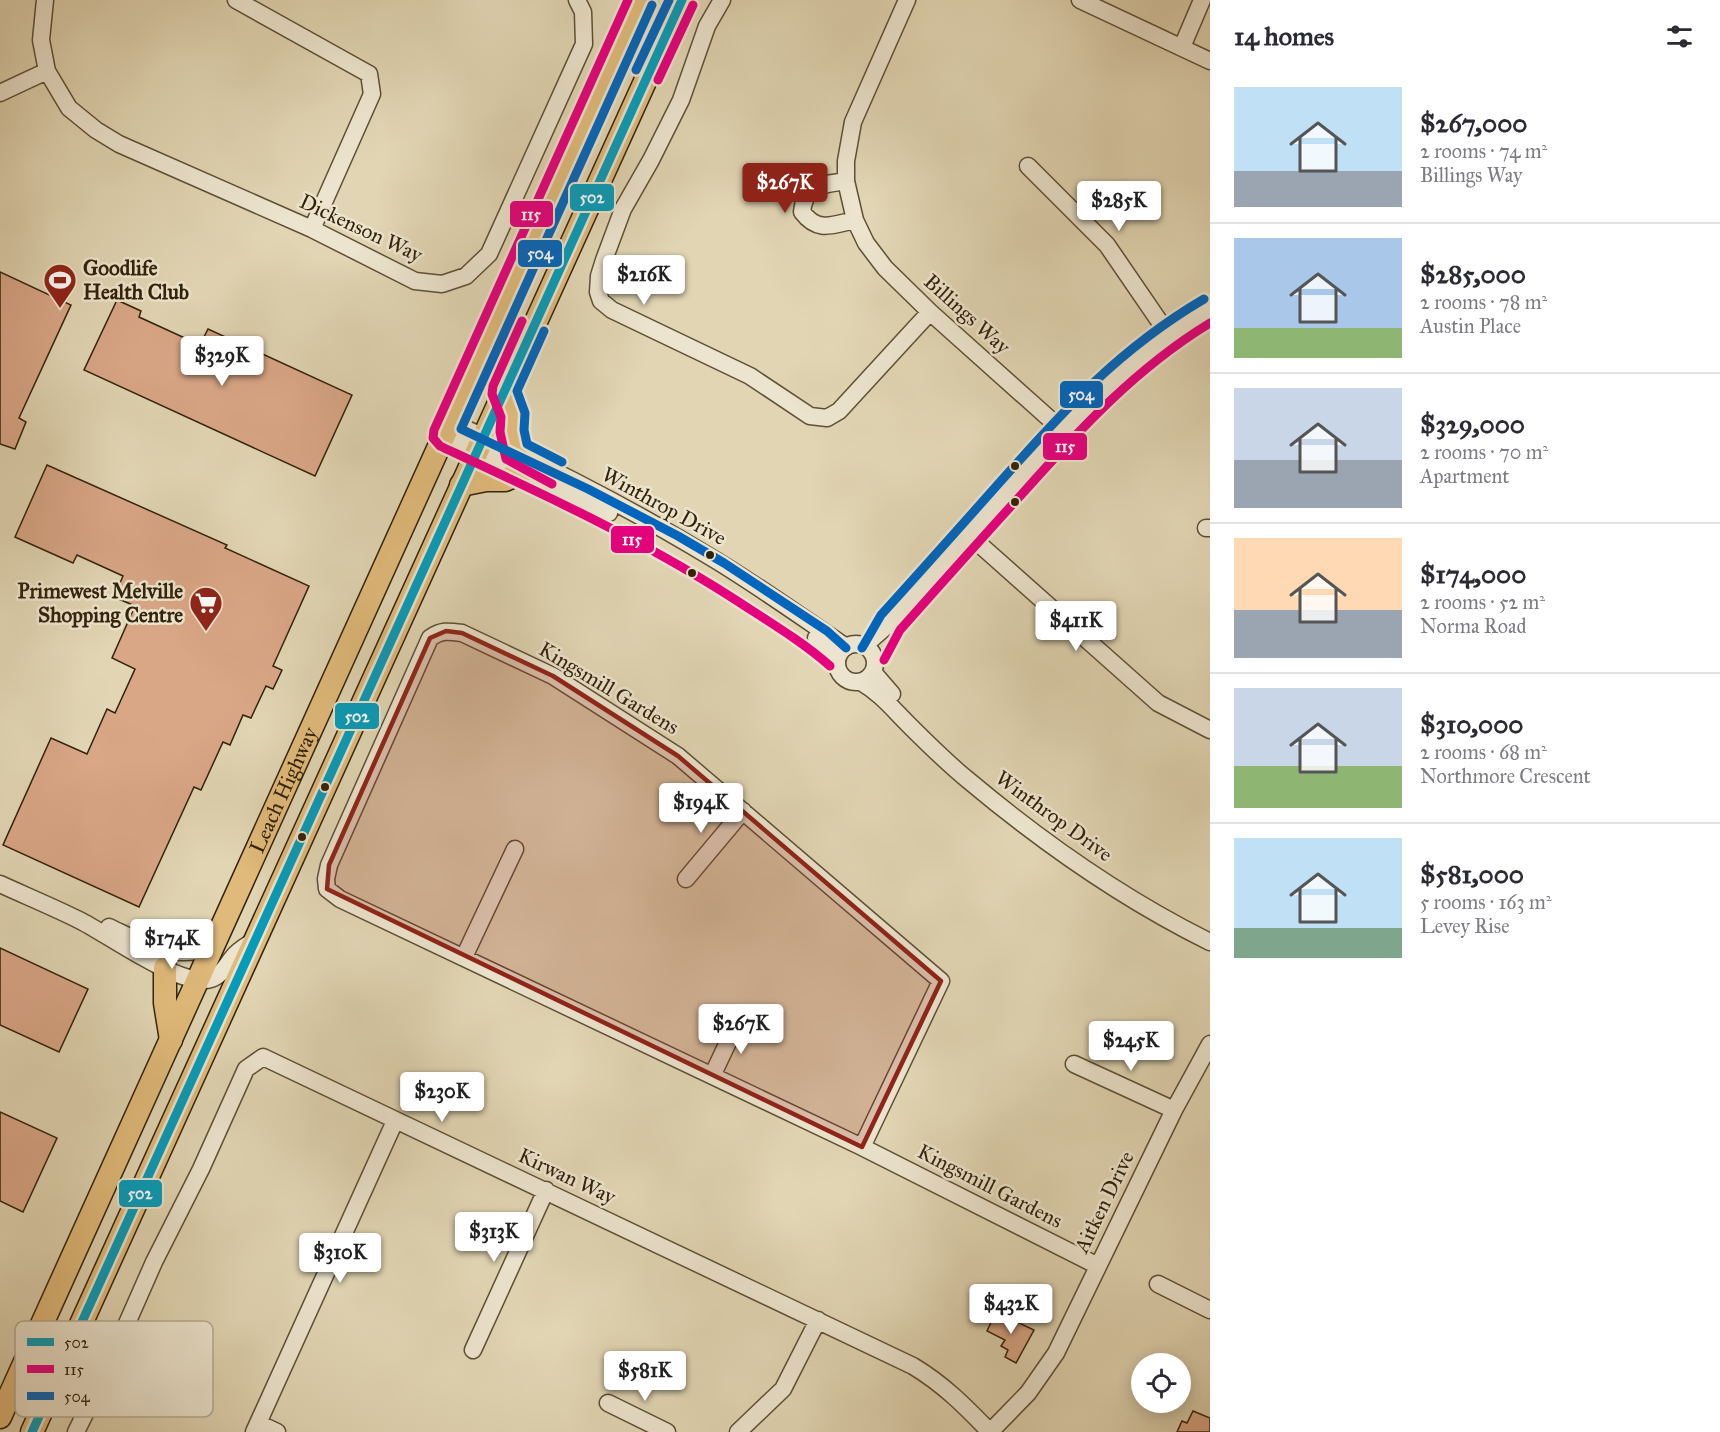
<!DOCTYPE html>
<html lang="en">
<head>
<meta charset="utf-8">
<style>
  body { margin:0; font-family:"IM FELL Great Primer",serif; background:#f2f2f3; color:#2b2b33; height:100vh; display:flex; flex-direction:column; font-size:22px; white-space:nowrap }
  * { box-sizing:border-box; margin:0 }
  p { font-size:20px; color:#7c7c81 }
  .icon { flex:none; width:33px; height:33px; fill:none; stroke:currentColor; stroke-width:2; stroke-linecap:round; stroke-linejoin:round }
  .map { position:relative; flex:1; overflow:hidden }
  .panel { display:flex; flex-direction:column; background:#fff; width:510px }
  .panel>* { flex:none }
  .controls { position:absolute; left:1131px; top:1353px; display:grid; gap:12px }
  .controls a { display:grid; place-items:center; width:60px; height:60px; border-radius:50%; background:#fff; box-shadow:0 3px 15px #0003; font-size:30px }
  .price { position:absolute; translate:-50% -51px; padding:0 14px; border-radius:6px; background:#fff; color:#222; font-size:20px; line-height:39px; filter:drop-shadow(0 2px 3px #0008) }
  .price::after { content:''; position:absolute; left:50%; top:36px; width:18px; height:14px; margin-left:-9px; background:inherit; clip-path:polygon(0 0,100% 0,50% 100%) }
  .price.active { background:#8f2418; color:#fff }
  ul { padding:0; list-style:none }
  li { display:flex; align-items:center; gap:18px; height:150px; padding:0 24px }
  li+li { border-top:2px solid #e1e1e2 }
  li span { display:grid; place-items:center; flex:none; width:168px; height:120px; border-radius:0px; color:#555 }
  li>.icon { margin-inline-start:auto }
  span .icon { width:72px; height:72px; fill:#fffc; stroke-width:1 }
  li b { font-size:26px }
  h2 { display:flex; justify-content:space-between; align-items:center; height:72px; padding:0 24px; font-size:26px }
  main { display:flex; flex:1; min-height:0 }
  .map>svg:first-child { display:block }
</style>
</head>
<body>
<main>
<div class="map">
<svg width="1210" height="1432" viewBox="0 0 1210 1432">
  <rect width="100%" height="100%" fill="#e1d5b3"/>
  <filter id="stains"><feTurbulence type="fractalNoise" baseFrequency=".00333" numOctaves="4"/><feColorMatrix values="0 0 0 0 .2 0 0 0 0 .09 0 0 0 0 .02 0 0 0 .5 -.17"/></filter>
  <radialGradient id="worn" r=".72"><stop offset=".6" stop-color="#630" stop-opacity="0"/><stop offset="1" stop-color="#630" stop-opacity=".3"/></radialGradient>
  <path fill="#d9a686" stroke="#32220a" stroke-width="1.5" d="M 0,272 L 71,305 L 19,418 L 26,422 L 15,449 L 0,444 Z
    M 117,300 L 141,311 L 139,317 L 200,345 L 208,329 L 352,395 L 315,476 L 84,370 Z
    M 47,465 L 227,545 L 225,548 L 309,586 L 273,666 L 282,670 L 273,689 L 266,686 L 251,718 L 243,715 L 230,745 L 223,742 L 201,790 L 194,787 L 139,907 L 3,845 L 51,738 L 87,754 L 107,709 L 115,713 L 135,669 L 112,658 L 135,606 L 114,597 L 123,576 L 77,555 L 73,563 L 15,537 Z
    M 0,948 L 88,989 L 59,1052 L 0,1025 Z
    M 0,1112 L 57,1138 L 23,1212 L 0,1201 Z
    M 996,1312 L 1034,1330 L 1016,1363 L 1005,1357 L 1008,1350 L 1001,1346 L 1005,1340 L 987,1331 Z
    M 1193,1411 L 1210,1418 L 1210,1432 L 1177,1432 L 1182,1421 L 1187,1423 Z"/>
  <g fill="none" stroke-linecap="round" stroke-linejoin="round">
    <defs>
      <path id="minor" d="M 45,0 L 41,40 L 47,71 L 69,108 L 96,130 L 119,144 L 312,229 L 415,281 L 442,284 L 466,276 L 489,254 L 584,44 L 583,12 L 577,0
        M 236,0 L 369,74 L 372,94 L 312,229
        M 722,0 L 707,26 L 681,100 L 651,160 L 623,209 L 604,260 L 599,276 L 598,292 L 601,301 L 612,310 L 750,376 L 810,416 L 827,418 L 839,411 L 930,312
        M 907,0 L 853,122 L 846,161 L 846,181 L 855,220 L 866,243 L 885,268 L 930,312 L 1062,430
        M 1080,0 L 1210,61
        M 1182,47 L 1202,0
        M 0,93 L 47,71
        M 1028,166 L 1107,245 L 1168,334
        M 846,181 C 822,185 805,184 802,212 C 818,233 832,225 855,220
        M 451,422 C 542,463 632,509 717,561 C 761,588 803,618 846,647
        M 445,435 L 609,513
        M 1206,528 L 1210,528
        M 969,535 L 1158,703 L 1210,730
        M 816,638 L 838,657
        M837 663a19 19 0 1 1 38 0a19 19 0 1 1-38 0Z
        M 864,646 L 890,623 L 1100,390 C 1134,359 1170,331 1210,309
        M 873,672 L 892,694
        M 861,682 C 880,693 892,708 908,724 C 927,743 947,763 968,780 C 1042,842 1123,899 1210,942
        M 686,879 L 743,811
        M 0,884 C 26,896 53,907 79,920 C 106,933 182,989 211,979 C 222,975 226,965 233,957 C 238,950 248,945 255,940
        M 109,927 C 149,946 168,959 213,948
        M 464,957 L 515,849
        M 1074,1064 L 1174,1110
        M 713,1074 L 738,1021
        M 862,1147 L 941,981 L 678,756 L 553,676 L 462,633 C 448,631 441,630 430,638 L 329,865 L 326,879 L 327,889 L 340,899 L 862,1147 L 1098,1266
        M 1158,1284 L 1210,1310
        M 473,1350 L 546,1190
        M 608,1403 L 667,1432
        M 258,1423 L 277,1432
        M 76,1432 L 106,1371 L 154,1262 L 201,1169 L 246,1069 L 263,1057 L 913,1366 C 943,1384 965,1406 990,1432
        M 254,1432 L 395,1121
        M 738,1432 L 783,1389 L 818,1320
        M 990,1432 L 1028,1393 L 1056,1353 L 1174,1110 L 1210,1044"/>
      <g id="highway">
        <path d="M 504,391 L 513,415 L 512,431 L 516,452"/>
        <path d="M 461,485 L 486,480 L 505,480 L 523,472"/>
        <path d="M 165,968 L 165,1003 L 171,1040"/>
        <path id="s1" d="M 0,1417 L 641,0"/>
        <path d="M 32,1432 L 682,0"/>
      </g>
    </defs>
    <use href="#minor" stroke="#5e4f34" stroke-width="19"/>
    <use href="#highway" stroke="#32220a" stroke-width="25"/>
    <use href="#minor" stroke="#ece4ce" stroke-width="16"/>
    <use href="#highway" stroke="#e0ba7a" stroke-width="22"/>
    <defs>
      <path id="bus-1" d="M 32,1432 L 682,0"/>
      <path id="bus-2" d="M 628,0 L 434,430 L 433,438 L 440,446 C 545,495 650,543 748,608 C 776,626 805,644 830,666
        M 658,80 L 693,5
        M 522,321 L 493,386 L 492,394 L 501,417 L 500,432 L 506,459 L 552,484
        M 884,660 L 900,630 C 940,585 981,539 1022,494 C 1079,430 1136,368 1210,323"/>
      <path id="bus-3" d="M 652,5 L 461,429 L 588,489 L 678,536 L 724,563 L 827,631 L 846,648
        M 636,70 L 669,0
        M 544,331 L 517,391 L 525,413 L 524,430 L 527,444 L 562,462
        M 862,648 L 881,615 C 921,571 961,526 1000,482 C 1065,409 1119,349 1204,299"/>
    </defs>
    <use href="#bus-1" stroke="#ece4ce" stroke-width="14"/>
    <use href="#bus-2" stroke="#ece4ce" stroke-width="14"/>
    <use href="#bus-3" stroke="#ece4ce" stroke-width="14"/>
    <use href="#bus-1" stroke="#059cba" stroke-width="9"/>
    <use href="#bus-2" stroke="#e5007d" stroke-width="9"/>
    <use href="#bus-3" stroke="#0065bd" stroke-width="9"/>
  </g>
  <path fill="#8f2418" fill-opacity="0.2" stroke="#8f2418" stroke-width="4.5" stroke-linejoin="round" d="M 446,631 L 462,633 L 553,676 L 678,756 L 941,981 L 862,1147 L 327,889 L 329,865 L 430,638 Z"/>
  <defs>
    <symbol id="stadium-pin" viewBox="-11 -11 22 30"><path d="M0 17L-7.5 6A9.5 9.5 0 1 1 7.5 6Z" fill="#8f2418" stroke="#ece4ce"/><path d="M0-5a6.5 5 0 1 0 0 10a6.5 5 0 1 0 0-10ZM-3.5-1.8h7v3.6h-7Z" fill="#fff"/></symbol>
    <symbol id="supermarket-pin" viewBox="-11 -11 22 30"><path d="M0 17L-7.5 6A9.5 9.5 0 1 1 7.5 6Z" fill="#8f2418" stroke="#ece4ce"/><path d="M-6-5.5h2.5l.6 2H6L4.5 2H-2.5L-4.4-4H-6ZM-1.5 3.2a1.3 1.3 0 1 0 .1 0ZM3 3.2a1.3 1.3 0 1 0 .1 0Z" fill="#fff"/></symbol>
  </defs>
  <g fill-rule="evenodd">
    <use href="#stadium-pin" x="41" y="261" width="38" height="52"/>
    <use href="#supermarket-pin" x="187" y="584" width="38" height="52"/>
  </g>
  <g fill="#32220a" stroke="#ece4ce" stroke-width="2">
    <circle cx="1015" cy="466" r="5"/>
    <circle cx="1015" cy="502" r="5"/>
    <circle cx="710" cy="555" r="5"/>
    <circle cx="692" cy="573" r="5"/>
    <circle cx="325" cy="787" r="5"/>
    <circle cx="302" cy="837" r="5"/>
  </g>
  <g text-anchor="middle" dominant-baseline="central" stroke-width="5" stroke-linejoin="round" paint-order="stroke">
    <g font-size="21" fill="#32220a" stroke="#ece4ce">
      <text transform="translate(361 228) rotate(25)">Dickenson Way</text>
      <text transform="translate(967 314) rotate(42)">Billings Way</text>
      <text transform="translate(664 506) rotate(29)">Winthrop Drive</text>
      <text transform="translate(609 688) rotate(31)">Kingsmill Gardens</text>
      <text stroke="none"><textPath href="#s1" startOffset="688">Leach Highway</textPath></text>
      <text transform="translate(1054 816) rotate(36)">Winthrop Drive</text>
      <text transform="translate(567 1176) rotate(25)">Kirwan Way</text>
      <text transform="translate(990 1186) rotate(27)">Kingsmill Gardens</text>
      <text transform="translate(1104 1202) rotate(-64)">Aitken Drive</text>
    </g>
    <g font-size="21" font-weight="bold" fill="#32220a" stroke="#ece4ce" text-anchor="start">
      <text x="83" y="268">Goodlife<tspan x="83" dy="24">Health Club</tspan></text>
      <text x="183" y="591" text-anchor="end">Primewest Melville<tspan x="183" dy="24">Shopping Centre</tspan></text>
    </g>
  </g>
  <rect x="15" y="1321" width="198" height="96" rx="9" fill="#ece4ce" stroke="#b4aa93" stroke-width="1.5"/>
  <rect x="27" y="1338" width="27" height="8" fill="#059cba"/>
  <rect x="27" y="1365" width="27" height="8" fill="#e5007d"/>
  <rect x="27" y="1392" width="27" height="8" fill="#0065bd"/>
  <g font-size="16" fill="#32220a">
    <text x="64" y="1348">502</text>
    <text x="64" y="1375">115</text>
    <text x="64" y="1402">504</text>
  </g>
  <g stroke="#ece4ce" stroke-width="2">
    <rect x="569" y="183" width="46" height="29" rx="6" fill="#059cba"/>
    <rect x="509" y="200" width="45" height="28" rx="6" fill="#e5007d"/>
    <rect x="517" y="239" width="46" height="29" rx="6" fill="#0065bd"/>
    <rect x="1059" y="380" width="45" height="29" rx="6" fill="#0065bd"/>
    <rect x="1042" y="432" width="46" height="29" rx="6" fill="#e5007d"/>
    <rect x="610" y="525" width="45" height="29" rx="6" fill="#e5007d"/>
    <rect x="334" y="702" width="46" height="28" rx="6" fill="#059cba"/>
    <rect x="118" y="1179" width="45" height="29" rx="6" fill="#059cba"/>
  </g>
  <g font-size="16" text-anchor="middle" font-weight="bold" fill="#fff">
    <text x="592" y="203">502</text>
    <text x="531" y="220">115</text>
    <text x="540" y="259">504</text>
    <text x="1081" y="400">504</text>
    <text x="1065" y="452">115</text>
    <text x="632" y="545">115</text>
    <text x="357" y="722">502</text>
    <text x="140" y="1199">502</text>
  </g>
  <rect width="100%" height="100%" filter="url(#stains)"/>
  <rect width="100%" height="100%" fill="url(#worn)"/>
</svg>
<div class="controls">
<a><svg class="icon" aria-label="locate" viewBox="0 0 24 24"><circle cx="12" cy="12" r="6"/><path d="M12 2v4M12 18v4M2 12h4M18 12h4"/></svg></a>
</div>
<b class="price active" style="left:785px;top:214px">$267K</b>
<b class="price" style="left:1119px;top:232px">$285K</b>
<b class="price" style="left:644px;top:306px">$216K</b>
<b class="price" style="left:222px;top:387px">$329K</b>
<b class="price" style="left:1076px;top:652px">$411K</b>
<b class="price" style="left:701px;top:834px">$194K</b>
<b class="price" style="left:172px;top:970px">$174K</b>
<b class="price" style="left:741px;top:1055px">$267K</b>
<b class="price" style="left:1131px;top:1072px">$245K</b>
<b class="price" style="left:442px;top:1123px">$230K</b>
<b class="price" style="left:494px;top:1263px">$313K</b>
<b class="price" style="left:340px;top:1284px">$310K</b>
<b class="price" style="left:1011px;top:1335px">$432K</b>
<b class="price" style="left:645px;top:1402px">$581K</b>
</div>
<section class="panel">
<h2>14 homes<svg class="icon" aria-label="filters" viewBox="0 0 24 24"><path d="M4 7h16M4 17h16"/><circle cx="9" cy="7" r="2"/><circle cx="15" cy="17" r="2"/></svg></h2>
<ul>
<li><span style="background:linear-gradient(#bfe0f5 70%,#9aa5b1 0)"><svg class="icon" aria-label="home" viewBox="0 0 24 24"><path d="M3 11l9-7 9 7M6 9v11h12V9"/></svg></span><div><b>$267,000</b><p>2 rooms · 74 m²</p><p>Billings Way</p></div></li>
<li><span style="background:linear-gradient(#a9c7e8 75%,#8fb573 0)"><svg class="icon" aria-label="home" viewBox="0 0 24 24"><path d="M3 11l9-7 9 7M6 9v11h12V9"/></svg></span><div><b>$285,000</b><p>2 rooms · 78 m²</p><p>Austin Place</p></div></li>
<li><span style="background:linear-gradient(#c9d6e8 60%,#9aa5b1 0)"><svg class="icon" aria-label="home" viewBox="0 0 24 24"><path d="M3 11l9-7 9 7M6 9v11h12V9"/></svg></span><div><b>$329,000</b><p>2 rooms · 70 m²</p><p>Apartment</p></div></li>
<li><span style="background:linear-gradient(#ffd9b3 60%,#9aa5b1 0)"><svg class="icon" aria-label="home" viewBox="0 0 24 24"><path d="M3 11l9-7 9 7M6 9v11h12V9"/></svg></span><div><b>$174,000</b><p>2 rooms · 52 m²</p><p>Norma Road</p></div></li>
<li><span style="background:linear-gradient(#c9d6e8 65%,#8fb573 0)"><svg class="icon" aria-label="home" viewBox="0 0 24 24"><path d="M3 11l9-7 9 7M6 9v11h12V9"/></svg></span><div><b>$310,000</b><p>2 rooms · 68 m²</p><p>Northmore Crescent</p></div></li>
<li><span style="background:linear-gradient(#bfe0f5 75%,#7fa58c 0)"><svg class="icon" aria-label="home" viewBox="0 0 24 24"><path d="M3 11l9-7 9 7M6 9v11h12V9"/></svg></span><div><b>$581,000</b><p>5 rooms · 163 m²</p><p>Levey Rise</p></div></li>
</ul>
</section>
</main>
</body>
</html>
